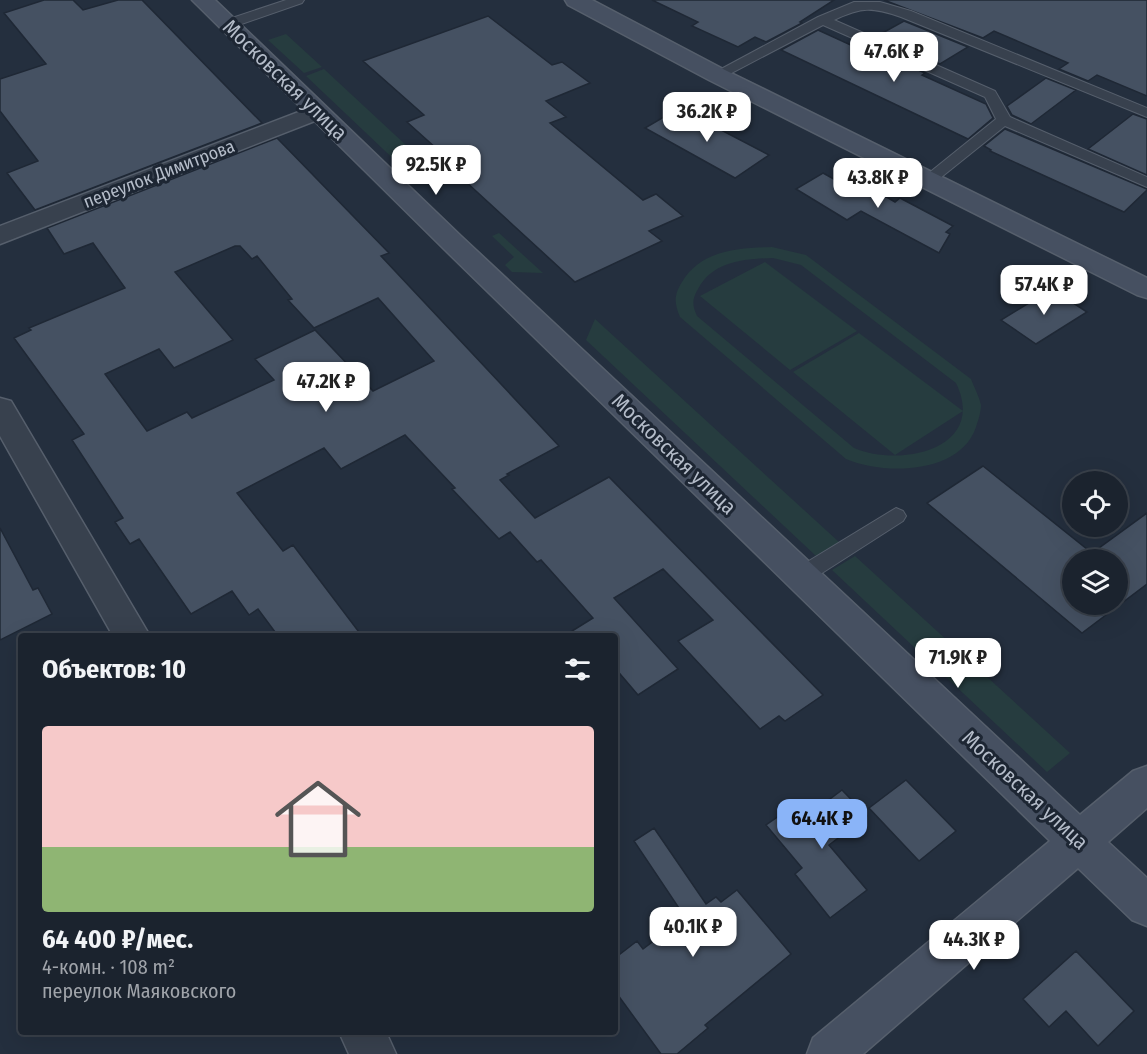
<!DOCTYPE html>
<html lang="ru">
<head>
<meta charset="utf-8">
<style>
  body { margin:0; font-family:"Fira Sans Condensed",sans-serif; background:#242b36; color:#f1f3f6; height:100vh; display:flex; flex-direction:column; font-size:22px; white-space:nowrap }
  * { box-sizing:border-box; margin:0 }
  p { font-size:20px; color:#a0a4aa }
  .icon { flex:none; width:33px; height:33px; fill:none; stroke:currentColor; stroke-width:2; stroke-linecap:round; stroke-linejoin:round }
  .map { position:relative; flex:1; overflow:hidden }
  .details { position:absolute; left:18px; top:633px; width:600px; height:402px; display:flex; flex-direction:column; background:#1b232e; border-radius:6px; box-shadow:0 6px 24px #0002,0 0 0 2px #39404a }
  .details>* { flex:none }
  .buttons { position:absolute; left:1062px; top:471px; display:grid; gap:12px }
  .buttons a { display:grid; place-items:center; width:66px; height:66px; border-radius:50%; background:#1b232e; box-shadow:0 6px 24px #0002,0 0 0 2px #39404a; font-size:30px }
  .price { position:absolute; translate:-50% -51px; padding:0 14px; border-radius:12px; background:#fff; color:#222; font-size:20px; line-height:39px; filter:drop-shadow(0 2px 3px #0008) }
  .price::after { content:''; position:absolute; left:50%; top:36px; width:18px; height:14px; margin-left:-9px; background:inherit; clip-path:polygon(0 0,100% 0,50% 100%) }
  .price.active { background:#8ab4f8; color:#111 }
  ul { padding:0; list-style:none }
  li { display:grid; align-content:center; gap:12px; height:318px; padding:0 24px }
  li span { display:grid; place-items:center; height:186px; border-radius:6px; color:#555 }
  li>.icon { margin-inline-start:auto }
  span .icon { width:108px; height:108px; fill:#fffc; stroke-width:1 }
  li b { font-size:26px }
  h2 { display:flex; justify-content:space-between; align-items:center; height:72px; padding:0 24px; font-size:26px }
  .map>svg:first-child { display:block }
</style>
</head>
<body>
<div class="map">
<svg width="1147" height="1054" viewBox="0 0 1147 1054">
  <rect width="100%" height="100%" fill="#242f3e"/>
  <path fill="#263c3f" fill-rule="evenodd" d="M 286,34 L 322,67 L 304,73 L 268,40 Z
    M 324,69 L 422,160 L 403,168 L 306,76 Z
    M 499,233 L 543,273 L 512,272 L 505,265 L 514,257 L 492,236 Z
    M 772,247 L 806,255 L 971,379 C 974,387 979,396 981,405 C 981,412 978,421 976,427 C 960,475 883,475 846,459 L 680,317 C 674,303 674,295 682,282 C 701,250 738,248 772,247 ZM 773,258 L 801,265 L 956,383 C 988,449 900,468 854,448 L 697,316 C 692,305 692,299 698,289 C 713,261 744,259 773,258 Z
    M 765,262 L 857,331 L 790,370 L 700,296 Z
    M 595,319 L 839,542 L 816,556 L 586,340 Z
    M 859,333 L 963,411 L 895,455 L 793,372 Z
    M 855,556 L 1070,753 L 1047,772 L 832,570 Z"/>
  <path fill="#455162" stroke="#1f2835" stroke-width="1.5" fill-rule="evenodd" d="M 44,0 L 73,0 L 83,10 L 118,0 L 142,0 L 262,123 L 35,210 L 7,173 L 38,161 L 0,111 L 0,79 L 46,64 L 4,13 Z
    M 652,0 L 834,0 L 800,22 L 802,23 L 766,42 L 755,37 L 738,47 L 692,26 L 698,22 Z
    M 884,0 L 1147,0 L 1147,96 L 1097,75 L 1088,81 L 1059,69 L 1068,63 L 994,31 L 983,38 Z
    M 488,16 L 552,65 L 562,62 L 590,83 L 546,101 L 566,117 L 550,123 L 643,200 L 656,194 L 683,216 L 649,231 L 662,241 L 575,282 L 452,169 L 457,167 L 407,122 L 424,115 L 363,61 Z
    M 904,21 L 968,47 L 940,64 L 877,36 Z
    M 818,30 L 857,48 L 862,45 L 925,73 L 922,75 L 986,104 L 993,118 L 968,139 L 781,50 Z
    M 1046,78 L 1076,90 L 1031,124 L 1012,115 L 1007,106 Z
    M 679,108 L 769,155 L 735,178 L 645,128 Z
    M 1133,114 L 1147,119 L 1147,175 L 1088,149 Z
    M 1005,129 L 1147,189 L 1147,190 L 1124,212 L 990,151 L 991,150 L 984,146 Z
    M 277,138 L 389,253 L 381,256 L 559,446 L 507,474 L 509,475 L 500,480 L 535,518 L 609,477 L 823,695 L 785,721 L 779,716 L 760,729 L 678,641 L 713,620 L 663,569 L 614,598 L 678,669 L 638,695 L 615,668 L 615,636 L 564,636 L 593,618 L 541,560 L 537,562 L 510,532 L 499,539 L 452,489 L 455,488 L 405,435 L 341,469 L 324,448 L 237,493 L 283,551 L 293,545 L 362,636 L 278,636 L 258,609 L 249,615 L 232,591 L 191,614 L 139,539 L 130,544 L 115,522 L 123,518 L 72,440 L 84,434 L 14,338 L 31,330 L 29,328 L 125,288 L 93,243 L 64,254 L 47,228 ZM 235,246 L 240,246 L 252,259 L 257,256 L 292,299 L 288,300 L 314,328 L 378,298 L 434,361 L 373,391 L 315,330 L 255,359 L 274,380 L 192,418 L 187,412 L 147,431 L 105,374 L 159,349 L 174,368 L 233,340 L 175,272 Z
    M 823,173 L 841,183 L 851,176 L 895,202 L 900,198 L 953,226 L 946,232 L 950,234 L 939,253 L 861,211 L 847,220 L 796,189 Z
    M 1052,289 L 1087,312 L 1036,344 L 1001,320 Z
    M 983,466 L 1092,553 L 1147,513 L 1147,584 L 1082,633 L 927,503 ZM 1072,560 L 1118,560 L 1118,604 L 1072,604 Z
    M 0,528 L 33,590 L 38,588 L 52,614 L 0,640 Z
    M 906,780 L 956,831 L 919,861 L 869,808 Z
    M 842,790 L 867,816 L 829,845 L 867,890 L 830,918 L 795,874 L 802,868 L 766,825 L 795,805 L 806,817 Z
    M 654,828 L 706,904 L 716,897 L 721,902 L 737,890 L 791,954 L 705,1025 L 708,1028 L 677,1054 L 661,1054 L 615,991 L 615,958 L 637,941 L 643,949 L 685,917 L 634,841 Z
    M 1076,951 L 1134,1011 L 1098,1046 L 1066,1011 L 1049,1027 L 1023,999 Z"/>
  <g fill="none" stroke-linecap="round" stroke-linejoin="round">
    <defs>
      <path id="lane" d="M 286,0 L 304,0 L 302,3 L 233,27 L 228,28 L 222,24 L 223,21 Z
        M 854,2 L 880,2 L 911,11 L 1147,108 L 1147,117 L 901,17 C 871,7 862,7 834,20 L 995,91 L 1010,117 L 1147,177 L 1147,187 L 1005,126 L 934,183 L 924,183 L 922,180 L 924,177 L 996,119 L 985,97 L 823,25 L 722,78 L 712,78 L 710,75 L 818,17 Z
        M 896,508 L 903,511 L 906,516 L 903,521 L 808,582 L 801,584 L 794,582 L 791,576 L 794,570 Z"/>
      <path id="street" d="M 317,105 L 325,107 L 329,112 L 325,117 L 0,244 L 0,226 Z
        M 0,398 L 11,401 L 150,636 L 113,636 L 0,436 Z
        M 339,1032 L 386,1032 L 396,1054 L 349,1054 Z"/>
      <path id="secondary" d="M 192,0 L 215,0 L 462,237 L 1080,815 L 1133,771 L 1147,766 L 1147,808 L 1108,842 L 1147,878 L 1147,926 L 1132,920 L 1078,868 L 863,1054 L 807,1054 L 813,1038 L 1050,841 L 444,249 Z
        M 565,0 L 592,0 L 725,70 L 1147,278 L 1147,298 L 1137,295 L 709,80 L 568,5 Z"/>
    </defs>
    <use href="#lane" stroke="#565f6c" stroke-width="2"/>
    <use href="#street" stroke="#565f6c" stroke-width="3"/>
    <use href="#secondary" stroke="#565f6c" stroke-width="3"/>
    <use href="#lane" fill="#38414e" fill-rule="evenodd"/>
    <use href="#street" fill="#38414e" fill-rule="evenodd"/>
    <use href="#secondary" fill="#465061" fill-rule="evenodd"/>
  </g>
  <g text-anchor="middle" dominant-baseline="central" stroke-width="6" stroke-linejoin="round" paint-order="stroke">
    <g font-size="18" fill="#b4bcc9" stroke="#1d2633">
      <text transform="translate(159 174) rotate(-21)">переулок Димитрова</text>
    </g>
    <g font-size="21" fill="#b4bcc9" stroke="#1d2633">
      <text transform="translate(285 80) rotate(44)">Московская улица</text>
      <text transform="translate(674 454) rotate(44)">Московская улица</text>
      <text transform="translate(1025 790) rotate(43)">Московская улица</text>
    </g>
  </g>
</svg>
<div class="buttons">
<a><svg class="icon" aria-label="locate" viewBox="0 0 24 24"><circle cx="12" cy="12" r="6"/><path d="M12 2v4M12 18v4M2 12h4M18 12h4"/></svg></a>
<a><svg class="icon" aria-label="layers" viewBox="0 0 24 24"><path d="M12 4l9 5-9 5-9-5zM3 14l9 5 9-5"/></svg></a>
</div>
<b class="price" style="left:894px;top:83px">47.6K ₽</b>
<b class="price" style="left:707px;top:143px">36.2K ₽</b>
<b class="price" style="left:436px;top:196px">92.5K ₽</b>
<b class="price" style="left:878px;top:209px">43.8K ₽</b>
<b class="price" style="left:1044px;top:316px">57.4K ₽</b>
<b class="price" style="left:326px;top:413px">47.2K ₽</b>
<b class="price" style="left:958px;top:689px">71.9K ₽</b>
<b class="price active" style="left:822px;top:850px">64.4K ₽</b>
<b class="price" style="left:693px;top:958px">40.1K ₽</b>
<b class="price" style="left:974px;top:971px">44.3K ₽</b>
<section class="details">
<h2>Объектов: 10<svg class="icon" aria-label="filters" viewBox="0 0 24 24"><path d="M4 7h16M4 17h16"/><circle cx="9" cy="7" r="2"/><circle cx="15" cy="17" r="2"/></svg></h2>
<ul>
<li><span style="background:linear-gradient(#f6c9c9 65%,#8fb573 0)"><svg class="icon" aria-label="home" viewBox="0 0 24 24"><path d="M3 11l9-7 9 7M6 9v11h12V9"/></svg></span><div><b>64 400 ₽/мес.</b><p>4-комн. · 108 m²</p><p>переулок Маяковского</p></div></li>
</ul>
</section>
</div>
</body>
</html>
